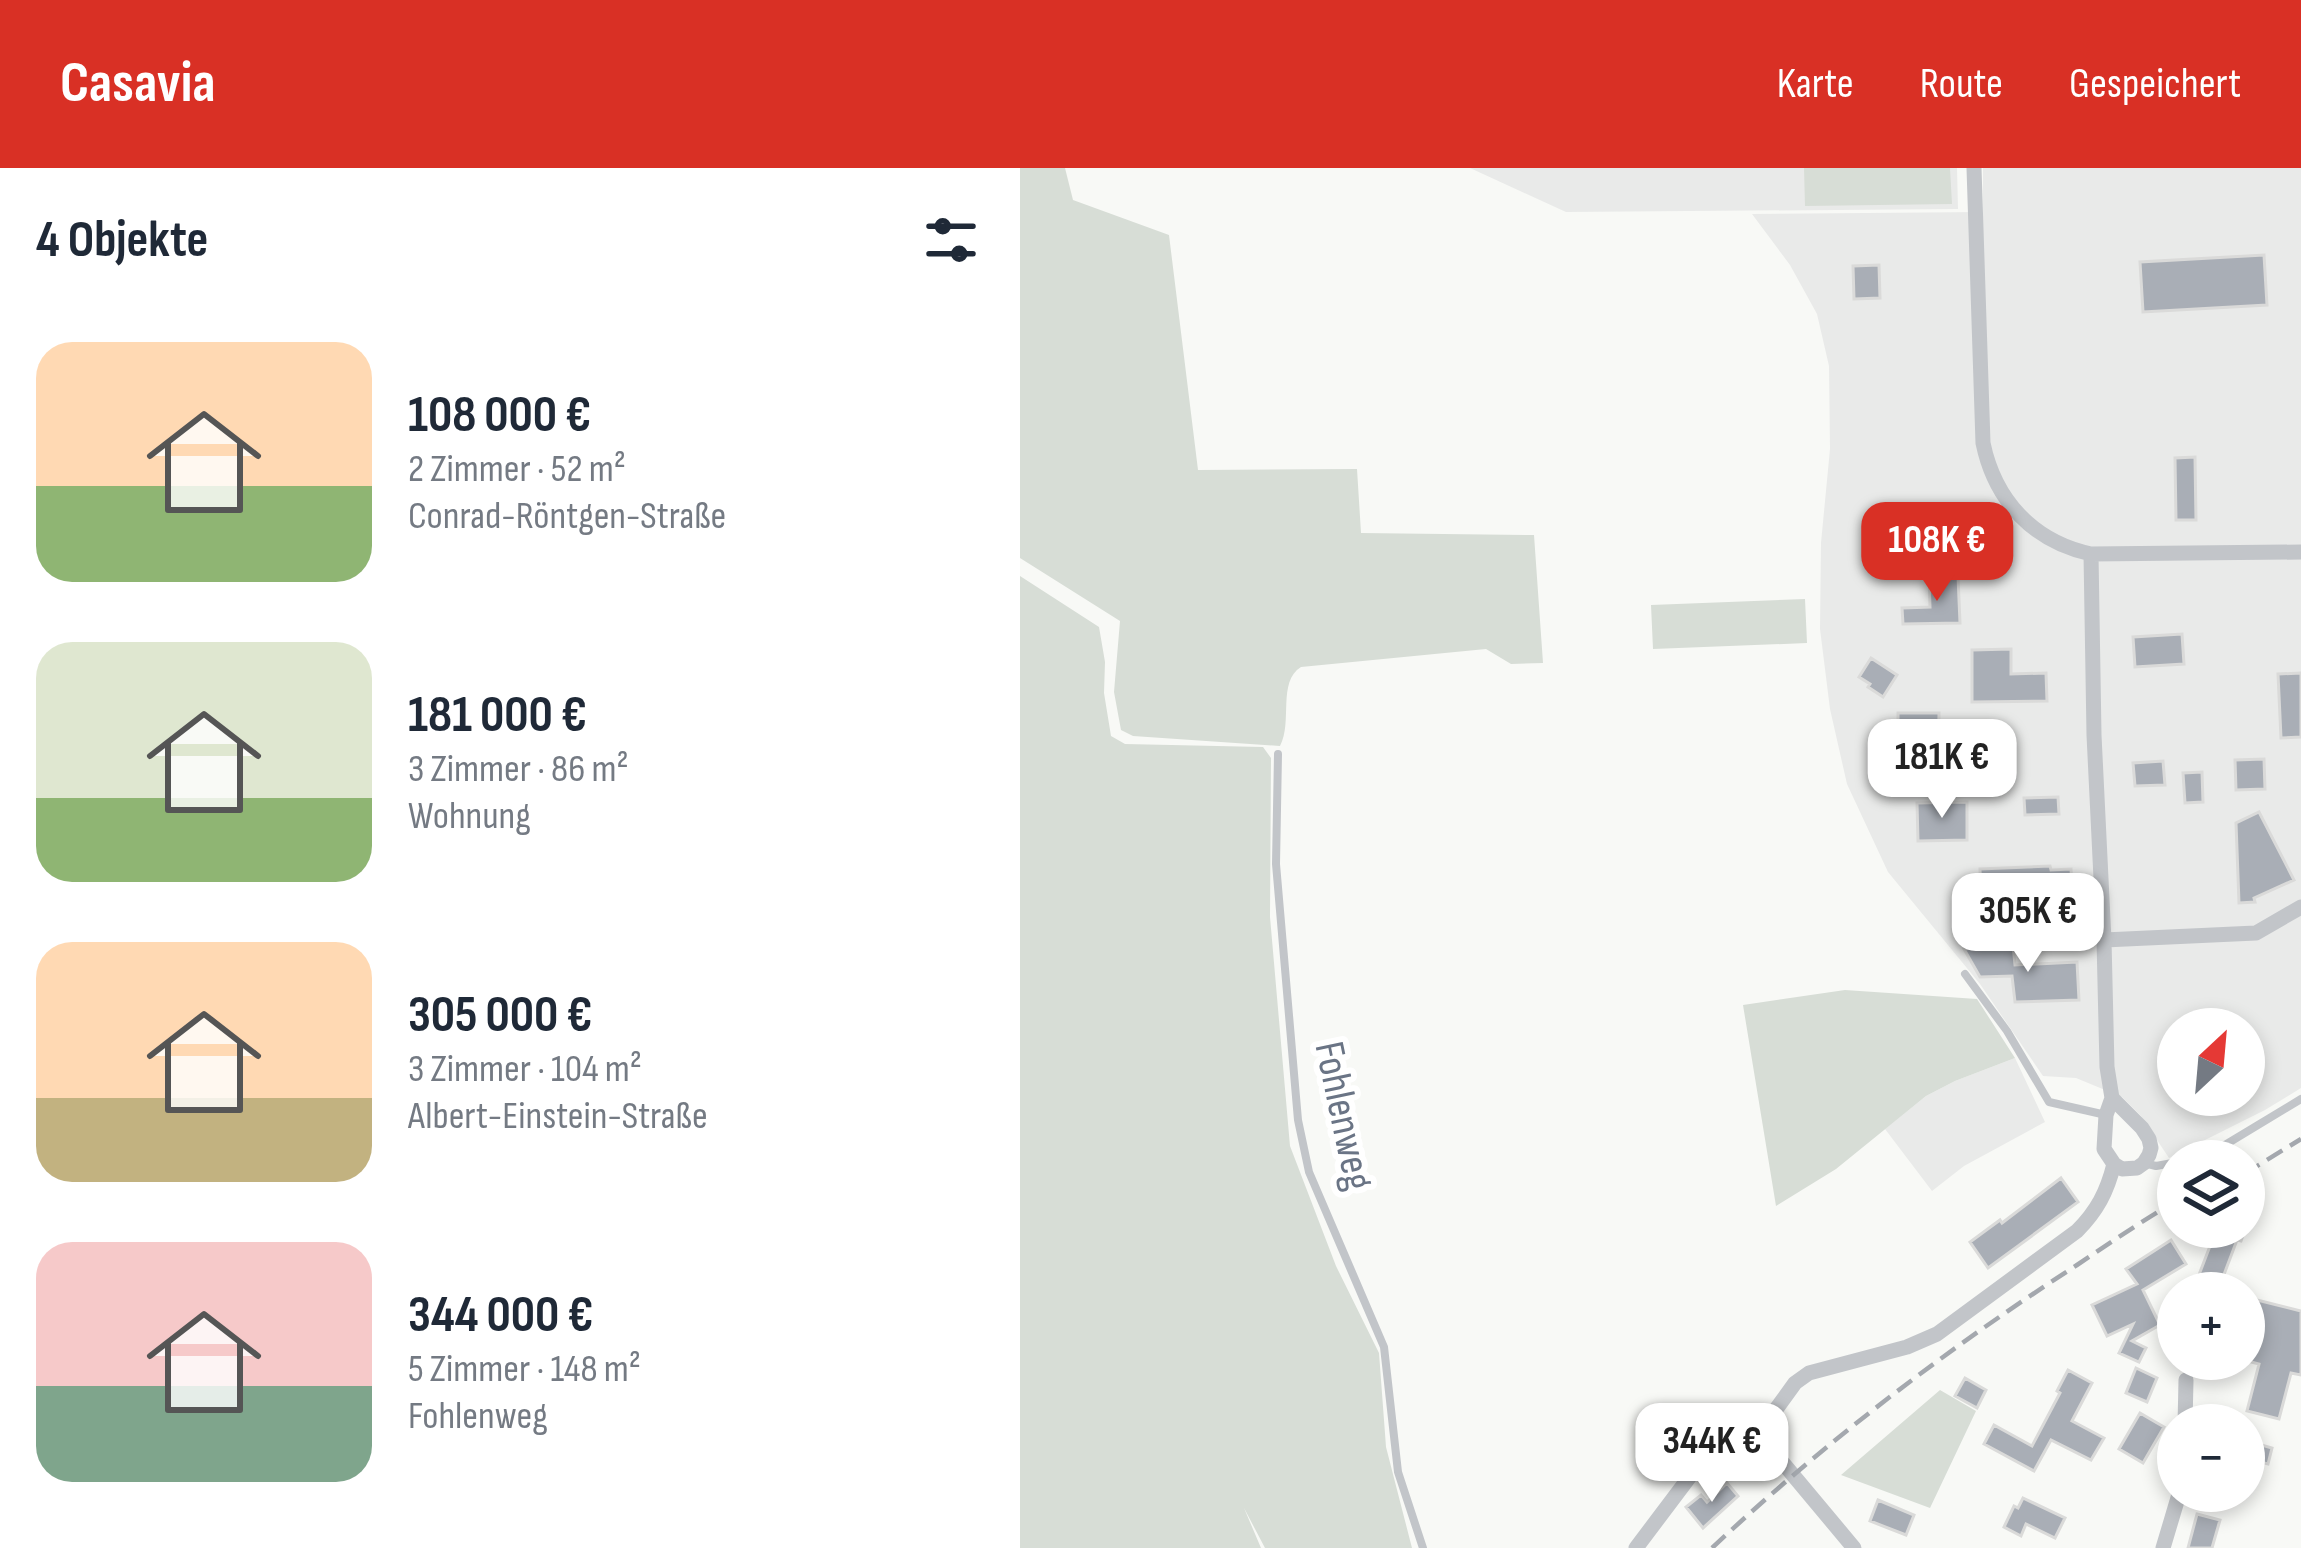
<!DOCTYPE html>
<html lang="de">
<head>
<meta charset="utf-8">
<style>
  body { margin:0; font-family:"Sofia Sans Condensed",sans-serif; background:#f2f2f3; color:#1f2937; height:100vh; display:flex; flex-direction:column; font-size:45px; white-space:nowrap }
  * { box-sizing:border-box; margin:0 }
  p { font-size:39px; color:#747a83 }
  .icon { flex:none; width:66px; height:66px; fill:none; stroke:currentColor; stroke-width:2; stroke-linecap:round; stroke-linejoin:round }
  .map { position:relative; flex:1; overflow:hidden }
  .drawer { display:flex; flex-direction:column; background:#fff; width:1020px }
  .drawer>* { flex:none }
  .needle { width:78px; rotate:26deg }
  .fabs { position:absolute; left:1137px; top:840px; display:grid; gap:24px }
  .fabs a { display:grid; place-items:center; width:108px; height:108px; border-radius:50%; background:#fff; box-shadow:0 6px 18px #0003; font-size:60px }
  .price { position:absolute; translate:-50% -102px; padding:0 27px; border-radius:24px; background:#fff; color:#222; font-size:39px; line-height:78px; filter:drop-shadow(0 3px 6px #0008) }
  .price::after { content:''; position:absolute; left:50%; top:72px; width:36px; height:27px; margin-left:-18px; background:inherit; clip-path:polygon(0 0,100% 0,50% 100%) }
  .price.current { background:#d93025; color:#fff }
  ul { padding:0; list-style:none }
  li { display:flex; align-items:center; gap:36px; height:300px; padding:0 36px }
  li span { display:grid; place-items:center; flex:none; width:336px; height:240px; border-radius:36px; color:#555 }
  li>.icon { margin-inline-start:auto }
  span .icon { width:144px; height:144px; fill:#fffc; stroke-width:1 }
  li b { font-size:51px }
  h2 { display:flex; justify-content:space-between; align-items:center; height:144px; padding:0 36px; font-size:51px }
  header { display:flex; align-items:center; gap:72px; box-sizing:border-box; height:168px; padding:0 60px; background:#d93025; color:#fff }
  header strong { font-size:57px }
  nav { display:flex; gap:66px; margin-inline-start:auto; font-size:42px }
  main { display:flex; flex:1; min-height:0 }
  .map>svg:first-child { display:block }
</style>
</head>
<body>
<header>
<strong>Casavia</strong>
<nav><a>Karte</a><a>Route</a><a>Gespeichert</a></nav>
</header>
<main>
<section class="drawer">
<h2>4 Objekte<svg class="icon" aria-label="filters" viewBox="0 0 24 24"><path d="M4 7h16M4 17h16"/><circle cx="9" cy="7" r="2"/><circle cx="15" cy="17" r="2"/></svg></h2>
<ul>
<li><span style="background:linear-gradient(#ffd9b3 60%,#8fb573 0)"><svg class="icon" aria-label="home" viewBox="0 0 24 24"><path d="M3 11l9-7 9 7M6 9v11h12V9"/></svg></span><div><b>108 000 €</b><p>2 Zimmer · 52 m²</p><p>Conrad-Röntgen-Straße</p></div></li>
<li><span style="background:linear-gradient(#dfe7d0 65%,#8fb573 0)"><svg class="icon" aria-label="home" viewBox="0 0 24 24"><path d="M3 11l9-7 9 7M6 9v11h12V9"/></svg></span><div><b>181 000 €</b><p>3 Zimmer · 86 m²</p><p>Wohnung</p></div></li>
<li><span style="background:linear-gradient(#ffd9b3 65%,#c2b280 0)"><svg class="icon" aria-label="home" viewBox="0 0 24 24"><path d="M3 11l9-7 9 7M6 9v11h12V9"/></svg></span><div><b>305 000 €</b><p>3 Zimmer · 104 m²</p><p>Albert-Einstein-Straße</p></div></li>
<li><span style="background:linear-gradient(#f6c9c9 60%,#7fa58c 0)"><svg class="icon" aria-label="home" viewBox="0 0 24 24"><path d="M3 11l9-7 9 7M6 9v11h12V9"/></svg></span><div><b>344 000 €</b><p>5 Zimmer · 148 m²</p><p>Fohlenweg</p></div></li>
</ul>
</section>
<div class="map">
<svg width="1281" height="1380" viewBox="0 0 1281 1380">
  <rect width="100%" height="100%" fill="#f8f9f6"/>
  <path fill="#e9eae9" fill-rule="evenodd" d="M 450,0 L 937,0 L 938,41 L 546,44 Z
    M 963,0 L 1281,0 L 1281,920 L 1245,942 L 1149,990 L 1121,948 L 1102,929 L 1056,910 L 1023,908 L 960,816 L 868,704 L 827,616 L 810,541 L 800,461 L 801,375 L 810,281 L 809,198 L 797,146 L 770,97 L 732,46 L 963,44 ZM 1158,861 L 1224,861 L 1224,927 L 1158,927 Z
    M 995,890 L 1025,954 L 944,998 L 912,1023 L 865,961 L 906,928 L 935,913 Z"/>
  <path fill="#d7ddd6" d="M 0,0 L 45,0 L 53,32 L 149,67 L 178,302 L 337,301 L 341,365 L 514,367 L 523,495 L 491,496 L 466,481 L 281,499 C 257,514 273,554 260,578 L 113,568 L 101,562 L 94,524 L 100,453 L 0,390 Z
    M 784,0 L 930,0 L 932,36 L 785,38 Z
    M 0,408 L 79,459 L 85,494 L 84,525 L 91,568 L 105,576 L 243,579 L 251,590 L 250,749 L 270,978 L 316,1098 L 359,1185 L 366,1279 L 392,1380 L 245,1380 L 224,1340 L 241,1380 L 0,1380 Z
    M 785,431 L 787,475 L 633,481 L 631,437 Z
    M 825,822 L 957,831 L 995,890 L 935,913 L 906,928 L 816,1001 L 756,1038 L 723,837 Z
    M 920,1222 L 956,1243 L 910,1340 L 821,1307 Z"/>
  <path fill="#a9aeb6" stroke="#dadad9" stroke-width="3" d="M 1244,87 L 1247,137 L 1123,144 L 1120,94 Z
    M 859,97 L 860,130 L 834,131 L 833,98 Z
    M 1175,289 L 1176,352 L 1156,352 L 1155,290 Z
    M 938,408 L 940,455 L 883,456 L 882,440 L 910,439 L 909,409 Z
    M 1162,466 L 1164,496 L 1115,499 L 1113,469 Z
    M 991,481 L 991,506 L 1026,505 L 1027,533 L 952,534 L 952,482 Z
    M 851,490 L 877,507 L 863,529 L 848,519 L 850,516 L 839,509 Z
    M 1281,505 L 1281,569 L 1261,570 L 1258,506 Z
    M 878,545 L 919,545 L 918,603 L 878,603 Z
    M 1244,591 L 1245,621 L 1216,622 L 1215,592 Z
    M 1143,593 L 1145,617 L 1115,618 L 1113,595 Z
    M 1182,604 L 1183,634 L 1165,635 L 1163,605 Z
    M 1038,629 L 1039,646 L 1005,647 L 1004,630 Z
    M 947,634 L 947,672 L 898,673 L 897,635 Z
    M 1239,644 L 1274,712 L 1234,730 L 1235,734 L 1219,735 L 1216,655 Z
    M 1030,698 L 1031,702 L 1051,701 L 1053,736 L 1028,737 L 1028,732 L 961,735 L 960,701 Z
    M 993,777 L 995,797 L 1057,794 L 1059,832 L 995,834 L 992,808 L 960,809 L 944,781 Z
    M 1041,1010 L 1058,1034 L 968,1100 L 950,1074 L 980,1052 L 982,1055 Z
    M 1186,1059 L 1226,1059 L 1221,1073 L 1217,1072 L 1197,1125 L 1172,1125 L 1195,1065 L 1186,1062 Z
    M 1151,1072 L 1166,1096 L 1123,1122 L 1140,1157 L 1112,1173 L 1126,1180 L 1119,1194 L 1099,1185 L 1113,1156 L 1087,1168 L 1072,1137 L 1117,1116 L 1106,1101 Z
    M 1233,1131 L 1281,1143 L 1281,1207 L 1271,1205 L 1259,1251 L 1227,1243 L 1239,1196 L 1224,1192 L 1224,1166 Z
    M 1116,1200 L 1137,1210 L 1127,1234 L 1106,1225 Z
    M 1048,1202 L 1072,1215 L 1052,1253 L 1084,1270 L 1071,1292 L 1031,1272 L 1014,1303 L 964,1276 L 974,1257 L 1012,1278 L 1040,1225 L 1037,1223 Z
    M 945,1210 L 966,1222 L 957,1240 L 935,1228 Z
    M 1120,1245 L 1144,1259 L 1123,1295 L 1099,1281 Z
    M 1224,1272 L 1252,1280 L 1248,1296 L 1224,1290 Z
    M 707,1315 L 718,1328 L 683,1360 L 666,1339 L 681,1327 L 687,1334 Z
    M 1003,1330 L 1045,1350 L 1035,1370 L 1006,1356 L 1001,1368 L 984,1359 L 994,1338 L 998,1340 Z
    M 858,1332 L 894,1347 L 886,1367 L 850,1353 Z
    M 1177,1346 L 1200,1352 L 1192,1380 L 1168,1380 Z"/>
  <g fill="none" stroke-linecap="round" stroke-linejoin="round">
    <path stroke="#c2c5c9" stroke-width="8" d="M 258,586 L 256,696 L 278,952 L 289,1004 L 364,1179 L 378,1304 L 403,1380
      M 945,806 L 987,863 L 1029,934 L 1086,947
      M 1162,993 L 1185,989 L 1281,931
      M 1124,995 L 1136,998 L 1158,994"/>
    <path stroke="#c2c5c9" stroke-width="15" d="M 954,0 L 963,275 C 975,333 1014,374 1071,386 L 1281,384
      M 1071,386 L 1074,567 L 1084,772 L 1087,899 L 1092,930 L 1086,947 L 1084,981 L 1094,996 L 1102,1001 L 1117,1000 L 1124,995 L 1129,987 L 1131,980 L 1129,971 L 1122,960 L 1092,930
      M 1084,772 L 1236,765 L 1281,739
      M 1165,1257 L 1166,1212
      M 744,1274 L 744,1265 L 754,1244 L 775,1215 L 789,1205 L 887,1179 L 917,1166 L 1057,1063 C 1077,1043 1087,1024 1094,996
      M 616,1380 L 674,1303 L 688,1290 L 733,1273 L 744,1274 L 758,1289 L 834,1380
      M 1143,1380 L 1160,1323"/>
    <path stroke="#a4a8ae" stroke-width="4.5" stroke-dasharray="18 9" stroke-linecap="butt" d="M 1224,1006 L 1281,971
      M 692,1380 C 805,1274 927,1181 1057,1097 C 1090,1075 1123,1052 1158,1032"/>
  </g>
  <g text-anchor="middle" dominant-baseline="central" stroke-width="12" stroke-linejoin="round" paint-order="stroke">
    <g font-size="42" fill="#6a7485" stroke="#fff">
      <text transform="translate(323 948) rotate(78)">Fohlenweg</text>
    </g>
  </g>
</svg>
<div class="fabs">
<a><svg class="needle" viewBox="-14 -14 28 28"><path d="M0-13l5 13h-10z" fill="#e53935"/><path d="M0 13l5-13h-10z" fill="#747a83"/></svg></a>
<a><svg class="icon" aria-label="layers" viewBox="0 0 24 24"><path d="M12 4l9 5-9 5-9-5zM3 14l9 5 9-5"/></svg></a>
<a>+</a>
<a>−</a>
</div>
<b class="price current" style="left:917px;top:436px">108K €</b>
<b class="price" style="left:922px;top:653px">181K €</b>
<b class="price" style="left:1008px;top:807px">305K €</b>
<b class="price" style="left:692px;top:1337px">344K €</b>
</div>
</main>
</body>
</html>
